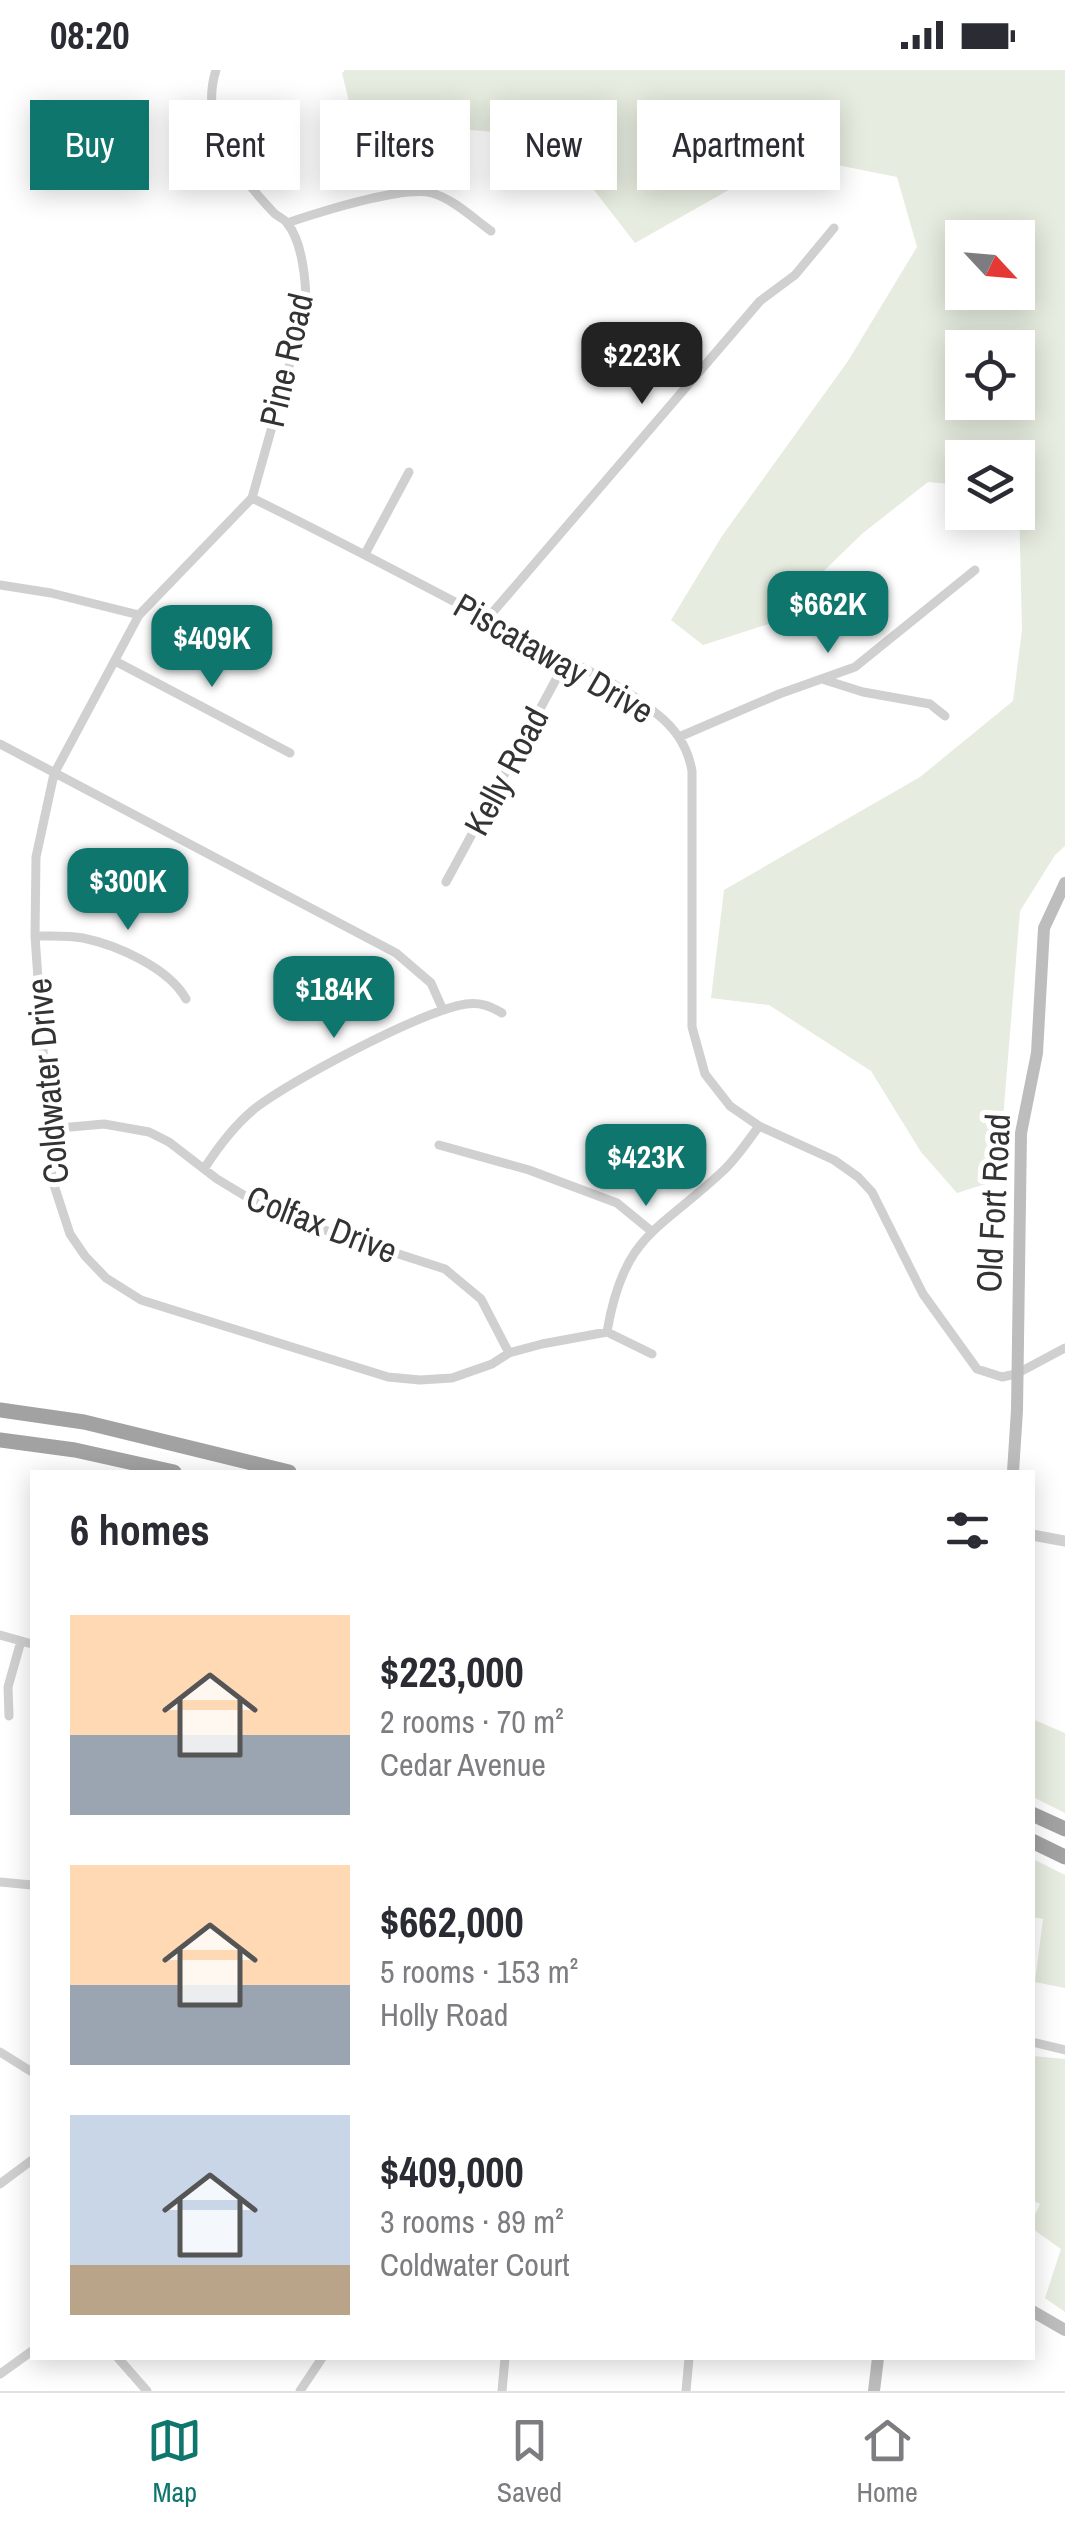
<!DOCTYPE html>
<html lang="en">
<head>
<meta charset="utf-8">
<style>
  body { margin:0; font-family:"Archivo Narrow",sans-serif; background:#f2f2f3; color:#2b2b33; height:100vh; display:flex; flex-direction:column; font-size:38px; white-space:nowrap }
  * { box-sizing:border-box; margin:0 }
  p { font-size:32px; color:#7c7c81 }
  .icon { flex:none; width:55px; height:55px; fill:none; stroke:currentColor; stroke-width:2; stroke-linecap:round; stroke-linejoin:round }
  .map { position:relative; flex:1; overflow:hidden }
  .side { position:absolute; left:30px; top:1400px; width:1005px; height:890px; display:flex; flex-direction:column; background:#fff; border-radius:0px; box-shadow:0 5px 25px #0003 }
  .side>* { flex:none }
  .guide { position:absolute; left:30px; top:30px; width:1005px; height:90px; display:flex; gap:20px }
  .needle { width:65px; rotate:116deg }
  .buttons { position:absolute; left:945px; top:150px; display:grid; gap:20px }
  .buttons a { display:grid; place-items:center; width:90px; height:90px; border-radius:0px; background:#fff; box-shadow:0 5px 25px #0003; font-size:50px }
  .price { position:absolute; translate:-50% -85px; padding:0 22px; border-radius:20px; background:#0f766e; color:#fff; font-size:32px; line-height:65px; filter:drop-shadow(0 2px 5px #0008) }
  .price::after { content:''; position:absolute; left:50%; top:60px; width:30px; height:22px; margin-left:-15px; background:inherit; clip-path:polygon(0 0,100% 0,50% 100%) }
  .price.active { background:#222; color:#fff }
  ul { padding:0; list-style:none }
  li { display:flex; align-items:center; gap:30px; height:250px; padding:0 40px }
  li span { display:grid; place-items:center; flex:none; width:280px; height:200px; border-radius:0px; color:#555 }
  li>.icon { margin-inline-start:auto }
  span .icon { width:120px; height:120px; fill:#fffc; stroke-width:1 }
  li b { font-size:42px }
  h2 { display:flex; justify-content:space-between; align-items:center; height:120px; padding:0 40px; font-size:42px }
  .tag { padding:0 35px; border-radius:0px; background:#fff; box-shadow:0 5px 25px #0003; font-size:35px; line-height:90px }
  .tag.active { background:#0f766e; color:#fff }
  .status { display:flex; justify-content:space-between; align-items:center; height:70px; padding:0 50px; background:#fff; direction:ltr }
  .status svg { height:28px; fill:currentColor }
  .tabs { display:flex; justify-content:space-around; align-items:center; height:140px; border-top:2px solid #e1e1e2; background:#fff; font-size:28px; color:#7c7c81 }
  .tabs a { display:grid; justify-items:center; gap:5px }
  .tabs .active { color:#0f766e }
  .map>svg:first-child { display:block }
</style>
</head>
<body>
<div class="status"><b>08:20</b><svg viewBox="0 0 49 12"><path d="M0 12V9h3v3zM5 12V6h3v6zM10 12V3h3v9zM15 12V0h3v12zM26 1h20v11H26zM47 4h2v5h-2z"/></svg></div>
<div class="map">
<svg width="1065" height="2321" viewBox="0 0 1065 2321">
  <rect width="100%" height="100%" fill="#fff"/>
  <path fill="#e6ecdf" fill-rule="evenodd" d="M 345,0 L 1065,0 L 1065,776 L 1055,785 L 1020,841 L 998,1110 L 957,1123 L 921,1082 L 871,1001 L 769,935 L 711,928 L 724,820 L 920,707 L 1013,631 L 1022,560 L 1018,388 L 962,388 L 962,415 L 928,412 L 863,463 L 769,554 L 703,575 L 671,550 L 722,466 L 848,291 L 917,177 L 897,107 L 832,94 L 734,117 L 635,173 L 553,67 L 470,60 L 362,84 L 342,3 ZM 962,168 L 1018,168 L 1018,222 L 962,222 ZM 962,278 L 1018,278 L 1018,332 L 962,332 Z
    M 1032,1649 L 1065,1663 L 1065,1743 L 1033,1727 Z
    M 1033,1789 L 1065,1805 L 1065,1918 L 1035,1912 L 1043,1849 L 1033,1847 Z
    M 1033,1986 L 1065,1989 L 1065,2242 L 1045,2228 L 1061,2179 L 1033,2159 L 1033,2149 L 1040,2134 L 1032,2130 Z"/>
  <g fill="none" stroke-linecap="round" stroke-linejoin="round">
    <path stroke="#d0d0d0" stroke-width="9" d="M 216,0 C 198,56 238,105 275,144 C 279,147 284,149 287,153 C 303,172 306,213 306,236 L 252,428
      M 287,153 C 317,143 404,115 432,123 C 453,129 473,148 491,161
      M 365,484 L 409,402
      M 0,515 L 51,523 L 139,545
      M 487,549 L 760,231 L 795,205 L 834,158
      M 115,591 L 290,683
      M 825,610 L 863,622 L 930,634 L 945,646
      M 679,667 L 779,624 L 855,597 L 975,500
      M 0,674 L 396,883 L 431,913 L 443,940
      M 446,812 L 566,591
      M 35,866 C 51,866 68,865 83,868 C 117,875 169,898 186,929
      M 49,1059 L 104,1054 L 149,1062 L 169,1072 L 217,1109 L 260,1135 L 309,1155 L 445,1199 L 481,1229 L 509,1283
      M 439,1075 L 529,1100 L 617,1133 L 650,1160
      M 204,1099 C 218,1077 233,1057 253,1040 C 289,1011 422,941 466,934 C 480,932 490,936 502,943
      M 607,1262 C 624,1162 660,1161 725,1099 C 738,1086 748,1071 759,1056
      M 652,1284 L 607,1262 L 542,1274 L 509,1283 L 492,1294 L 452,1308 L 420,1310 L 388,1307 L 141,1230 L 106,1208 L 85,1186 L 70,1164 L 52,1109 L 35,866 L 36,787 L 54,704 L 139,545 L 252,428 C 346,474 438,523 531,572 C 572,594 622,613 657,644 C 675,658 688,678 692,701 L 692,957 L 705,1004 L 730,1036 L 759,1056 L 834,1090 L 858,1107 L 872,1122 L 923,1224 L 977,1299 L 1002,1307 L 1016,1304 L 1065,1278
      M 0,1565 L 32,1574
      M 9,1646 L 8,1617 L 21,1571
      M 0,1812 L 32,1815
      M 1032,1972 L 1065,1980
      M 0,1982 L 32,2002
      M 0,2114 L 32,2090
      M 118,2288 L 147,2321
      M 0,2304 L 32,2281
      M 300,2321 L 322,2288
      M 502,2321 L 505,2288
      M 686,2321 L 689,2288"/>
    <path stroke="#d0d0d0" stroke-width="11" d="M 1032,1465 L 1065,1471"/>
    <path stroke="#bdbdbd" stroke-width="12" d="M 1013,1402 L 1017,1340 L 1021,1063 L 1037,983 L 1044,858 L 1065,813
      M 1032,2241 L 1065,2260
      M 874,2321 L 878,2288"/>
    <path stroke="#a2a2a2" stroke-width="15" d="M 0,1340 L 84,1352 L 289,1402
      M 0,1370 L 75,1380 L 174,1402
      M 1032,1744 L 1065,1759
      M 1032,1771 L 1065,1787"/>
  </g>
  <g text-anchor="middle" dominant-baseline="central" stroke-width="10" stroke-linejoin="round" paint-order="stroke">
    <g font-size="35" fill="#333" stroke="#fff">
      <text transform="translate(286 290) rotate(-77)">Pine Road</text>
      <text transform="translate(554 588) rotate(30)">Piscataway Drive</text>
      <text transform="translate(506 701) rotate(-62)">Kelly Road</text>
      <text transform="translate(47 1011) rotate(-95)">Coldwater Drive</text>
      <text transform="translate(993 1133) rotate(-87)">Old Fort Road</text>
      <text transform="translate(322 1154) rotate(21)">Colfax Drive</text>
    </g>
  </g>
</svg>
<div class="buttons">
<a><svg class="needle" viewBox="-14 -14 28 28"><path d="M0-13l5 13h-10z" fill="#e53935"/><path d="M0 13l5-13h-10z" fill="#7c7c81"/></svg></a>
<a><svg class="icon" aria-label="locate" viewBox="0 0 24 24"><circle cx="12" cy="12" r="6"/><path d="M12 2v4M12 18v4M2 12h4M18 12h4"/></svg></a>
<a><svg class="icon" aria-label="layers" viewBox="0 0 24 24"><path d="M12 4l9 5-9 5-9-5zM3 14l9 5 9-5"/></svg></a>
</div>
<b class="price active" style="left:642px;top:337px">$223K</b>
<b class="price" style="left:828px;top:586px">$662K</b>
<b class="price" style="left:212px;top:620px">$409K</b>
<b class="price" style="left:128px;top:863px">$300K</b>
<b class="price" style="left:334px;top:971px">$184K</b>
<b class="price" style="left:646px;top:1139px">$423K</b>
<div class="guide">
<a class="tag active">Buy</a>
<a class="tag">Rent</a>
<a class="tag">Filters</a>
<a class="tag">New</a>
<a class="tag">Apartment</a>
</div>
<section class="side">
<h2>6 homes<svg class="icon" aria-label="filters" viewBox="0 0 24 24"><path d="M4 7h16M4 17h16"/><circle cx="9" cy="7" r="2"/><circle cx="15" cy="17" r="2"/></svg></h2>
<ul>
<li><span style="background:linear-gradient(#ffd9b3 60%,#9aa5b1 0)"><svg class="icon" aria-label="home" viewBox="0 0 24 24"><path d="M3 11l9-7 9 7M6 9v11h12V9"/></svg></span><div><b>$223,000</b><p>2 rooms · 70 m²</p><p>Cedar Avenue</p></div></li>
<li><span style="background:linear-gradient(#ffd9b3 60%,#9aa5b1 0)"><svg class="icon" aria-label="home" viewBox="0 0 24 24"><path d="M3 11l9-7 9 7M6 9v11h12V9"/></svg></span><div><b>$662,000</b><p>5 rooms · 153 m²</p><p>Holly Road</p></div></li>
<li><span style="background:linear-gradient(#c9d6e8 75%,#b9a48a 0)"><svg class="icon" aria-label="home" viewBox="0 0 24 24"><path d="M3 11l9-7 9 7M6 9v11h12V9"/></svg></span><div><b>$409,000</b><p>3 rooms · 89 m²</p><p>Coldwater Court</p></div></li>
</ul>
</section>
</div>
<nav class="tabs">
<a class="active"><svg class="icon" aria-label="map" viewBox="0 0 24 24"><path d="M3 6l6-2 6 2 6-2v14l-6 2-6-2-6 2zM9 4v14M15 6v14"/></svg>Map</a>
<a><svg class="icon" aria-label="saved" viewBox="0 0 24 24"><path d="M7 4h10v16l-5-4-5 4z"/></svg>Saved</a>
<a><svg class="icon" aria-label="home" viewBox="0 0 24 24"><path d="M3 11l9-7 9 7M6 9v11h12V9"/></svg>Home</a>
</nav>
</body>
</html>
